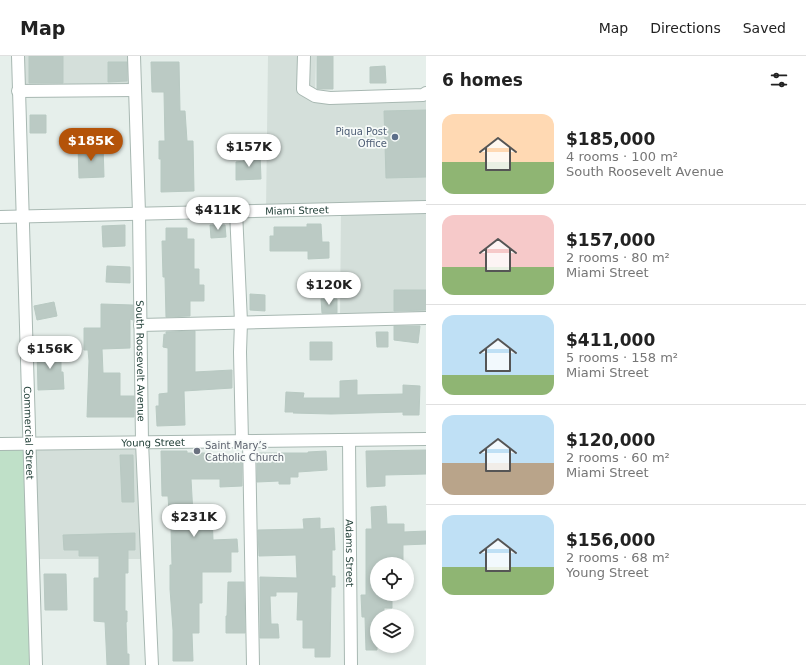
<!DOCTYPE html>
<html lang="en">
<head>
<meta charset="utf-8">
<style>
  body { margin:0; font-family:"DejaVu Sans",sans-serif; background:#f6f6f6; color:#222; height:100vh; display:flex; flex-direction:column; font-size:15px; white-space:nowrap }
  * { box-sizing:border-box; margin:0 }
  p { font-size:13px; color:#767676 }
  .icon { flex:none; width:22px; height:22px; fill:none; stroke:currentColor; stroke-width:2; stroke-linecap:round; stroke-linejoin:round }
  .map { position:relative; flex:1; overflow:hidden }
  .details { display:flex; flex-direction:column; background:#fff; width:380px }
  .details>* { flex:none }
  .buttons { position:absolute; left:370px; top:501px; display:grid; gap:8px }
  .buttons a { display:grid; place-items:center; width:44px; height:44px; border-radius:50%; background:#fff; box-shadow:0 2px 6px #0003; font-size:20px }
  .price { position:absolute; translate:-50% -34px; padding:0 9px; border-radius:14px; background:#fff; color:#222; font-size:13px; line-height:26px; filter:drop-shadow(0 1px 2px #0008) }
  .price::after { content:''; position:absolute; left:50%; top:24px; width:12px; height:9px; margin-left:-6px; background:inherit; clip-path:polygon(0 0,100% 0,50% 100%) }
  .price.on { background:#b45309; color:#fff }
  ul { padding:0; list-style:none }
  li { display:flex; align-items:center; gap:12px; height:100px; padding:0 16px }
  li+li { border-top:1px solid #e0e0e0 }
  li span { display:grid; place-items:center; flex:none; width:112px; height:80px; border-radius:12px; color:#555 }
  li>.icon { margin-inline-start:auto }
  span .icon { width:48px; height:48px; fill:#fffc; stroke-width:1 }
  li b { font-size:17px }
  h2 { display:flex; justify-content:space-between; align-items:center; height:48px; padding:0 16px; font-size:17px }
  header { display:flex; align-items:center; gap:24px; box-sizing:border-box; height:56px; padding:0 20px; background:#fff; border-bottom:1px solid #e0e0e0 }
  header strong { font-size:19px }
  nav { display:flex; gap:22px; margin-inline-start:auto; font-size:14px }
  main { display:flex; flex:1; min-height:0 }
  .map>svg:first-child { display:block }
</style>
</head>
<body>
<header>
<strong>Map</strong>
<nav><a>Map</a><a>Directions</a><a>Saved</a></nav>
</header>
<main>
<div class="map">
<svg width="426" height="609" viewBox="0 0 426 609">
  <rect width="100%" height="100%" fill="#e6efeb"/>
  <path fill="#d4dfda" d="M 18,0 L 134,0 L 135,34 L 18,35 Z
    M 268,0 L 316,0 L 315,40 L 426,37 L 426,262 L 340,264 L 341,152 L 266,154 Z
    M 142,386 L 147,503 L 32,503 L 29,388 Z"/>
  <path fill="#bfe0c8" d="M 0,388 L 29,388 L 36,609 L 0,609 Z"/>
  <path fill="#bbcac4" stroke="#b8c9c2" d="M 29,0 L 63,0 L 63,27 L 29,27 Z
    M 317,0 L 333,0 L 333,33 L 317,33 Z
    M 108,6 L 127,6 L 127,25 L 108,26 Z
    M 151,6 L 179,6 L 180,55 L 185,55 L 187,85 L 193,85 L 194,135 L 161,136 L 161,103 L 159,103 L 159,85 L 165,85 L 164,36 L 152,36 Z
    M 385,10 L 386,27 L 370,27 L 370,11 Z
    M 426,54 L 426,121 L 386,122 L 384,55 Z
    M 30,59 L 46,59 L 46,77 L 30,77 Z
    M 103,89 L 104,121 L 79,122 L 78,90 Z
    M 260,98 L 261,123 L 236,124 L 236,106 L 244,105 L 244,99 Z
    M 307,168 L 321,168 L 322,186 L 329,186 L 329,202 L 308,203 L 308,195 L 270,195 L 270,180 L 274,180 L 274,171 L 307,171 Z
    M 125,169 L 125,190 L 103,191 L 102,170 Z
    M 210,169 L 225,169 L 226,181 L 211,182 Z
    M 166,172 L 187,172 L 187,183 L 194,183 L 194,213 L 199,213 L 199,229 L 204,229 L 204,245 L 190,245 L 190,260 L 166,261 L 165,221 L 163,221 L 162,185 L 166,185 Z
    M 107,210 L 130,211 L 130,227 L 106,226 Z
    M 394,234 L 426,234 L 426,254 L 394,255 Z
    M 250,238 L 265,239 L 265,255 L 250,254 Z
    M 321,243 L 337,243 L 337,257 L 322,257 Z
    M 54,246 L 57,260 L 37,264 L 34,250 Z
    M 101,248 L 133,249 L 133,264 L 130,263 L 130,292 L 102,293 L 103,317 L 120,317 L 120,340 L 134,340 L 134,361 L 87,361 L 89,305 L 88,294 L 84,294 L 84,272 L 101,272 Z
    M 394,270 L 420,270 L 418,287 L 394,284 Z
    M 195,275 L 195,316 L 232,314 L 232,332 L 184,335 L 185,369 L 157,370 L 156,350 L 159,350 L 159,338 L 168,337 L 168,292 L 163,291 L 164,278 L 166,279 L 166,276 Z
    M 376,276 L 388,276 L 388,291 L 377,291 Z
    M 310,286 L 332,286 L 332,304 L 310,304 Z
    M 61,294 L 61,316 L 63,316 L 64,333 L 38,334 L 37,295 Z
    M 357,324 L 357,339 L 403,338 L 403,329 L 420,330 L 419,359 L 403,359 L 403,356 L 331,358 L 293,357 L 294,356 L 285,356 L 286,336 L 304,337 L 303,342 L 340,342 L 340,325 Z
    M 426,394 L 426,418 L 385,419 L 385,430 L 367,431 L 366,395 Z
    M 161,395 L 187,395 L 187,397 L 205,397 L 205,400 L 242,399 L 242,430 L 220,431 L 220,423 L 191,423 L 193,458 L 212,457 L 213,484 L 237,483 L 238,496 L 231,496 L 231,516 L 202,516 L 202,547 L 199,547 L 199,577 L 192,577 L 193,605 L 173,605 L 173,574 L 170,533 L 170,509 L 172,509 L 171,471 L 170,471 L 168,440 L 162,440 Z
    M 326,395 L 327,414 L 298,416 L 298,421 L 290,421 L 290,428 L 279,428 L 279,425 L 257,426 L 257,397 L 308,397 L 308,396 Z
    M 120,399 L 133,399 L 134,446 L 122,446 Z
    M 386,450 L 387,468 L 404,468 L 404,476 L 426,475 L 426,488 L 403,489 L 403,508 L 377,508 L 377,539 L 392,538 L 392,552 L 384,552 L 384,560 L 377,560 L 377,594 L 366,594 L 365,561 L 362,561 L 361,539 L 366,539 L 366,473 L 372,473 L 371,451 Z
    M 320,462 L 320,473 L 334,472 L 335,494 L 332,494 L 332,520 L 335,520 L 335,531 L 331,531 L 330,601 L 315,601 L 315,592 L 303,592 L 303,564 L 297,564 L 298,536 L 276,536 L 276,540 L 270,540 L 271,568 L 278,568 L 279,582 L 260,582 L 260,521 L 297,522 L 296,499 L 259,500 L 258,474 L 304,473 L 303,463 Z
    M 135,477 L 135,494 L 128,494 L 128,517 L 125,517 L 125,555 L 127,555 L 127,566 L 126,566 L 127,598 L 129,598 L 129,609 L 107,609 L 105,566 L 94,565 L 94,522 L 99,522 L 99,500 L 79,500 L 79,494 L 64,494 L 63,479 Z
    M 44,518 L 66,518 L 67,554 L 45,554 Z
    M 228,526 L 244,526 L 245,577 L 226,577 L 226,560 L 227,560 Z"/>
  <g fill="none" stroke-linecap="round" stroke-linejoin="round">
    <defs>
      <g id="minor">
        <path id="s1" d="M 18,0 L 36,609"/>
        <path id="s2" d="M 134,0 L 139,157 L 142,386 L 152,609"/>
        <path d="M 304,0 L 303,33 L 315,40 L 330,42 L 423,39 L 426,37"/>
        <path d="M 18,35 L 135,34"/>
        <path d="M 236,155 L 241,266 L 240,296 L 242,386"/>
        <path id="s3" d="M 0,161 L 426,151"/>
        <path d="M 140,269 L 426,262"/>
        <path id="s4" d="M 349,384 L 351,609"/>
        <path d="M 249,385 L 253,609"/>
        <path id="s5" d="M 0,388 L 426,383"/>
      </g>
    </defs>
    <use href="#minor" stroke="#a8b8b2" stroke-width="14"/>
    <use href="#minor" stroke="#fff" stroke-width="12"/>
  </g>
  <circle fill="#5c6f8a" stroke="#f7fbf9" stroke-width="1.5" cx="395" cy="81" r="4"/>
  <circle fill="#6b7280" stroke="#f7fbf9" stroke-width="1.5" cx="197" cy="395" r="4"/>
  <g text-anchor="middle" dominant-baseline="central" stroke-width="3.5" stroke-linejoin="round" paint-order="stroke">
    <g font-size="10" fill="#4e5e75" stroke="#f7fbf9" text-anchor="end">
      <text x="387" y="75">Piqua Post<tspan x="387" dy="12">Office</tspan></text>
    </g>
    <g font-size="10" fill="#24423a" stroke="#f7fbf9">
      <text stroke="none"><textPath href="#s3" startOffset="297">Miami Street</textPath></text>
      <text stroke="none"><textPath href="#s2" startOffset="305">South Roosevelt Avenue</textPath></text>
      <text stroke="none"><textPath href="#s1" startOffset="377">Commercial Street</textPath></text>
      <text stroke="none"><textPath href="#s5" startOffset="153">Young Street</textPath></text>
      <text stroke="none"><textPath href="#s4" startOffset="113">Adams Street</textPath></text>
    </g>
    <g font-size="10" fill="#5b616d" stroke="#f7fbf9" text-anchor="start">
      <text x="205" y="389">Saint Mary’s<tspan x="205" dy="12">Catholic Church</tspan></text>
    </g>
  </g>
</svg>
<div class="buttons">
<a><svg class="icon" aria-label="locate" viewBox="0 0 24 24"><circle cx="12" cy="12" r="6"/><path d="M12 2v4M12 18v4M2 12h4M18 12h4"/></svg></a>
<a><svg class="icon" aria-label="layers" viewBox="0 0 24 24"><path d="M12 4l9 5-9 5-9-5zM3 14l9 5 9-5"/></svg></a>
</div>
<b class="price on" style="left:91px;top:106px">$185K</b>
<b class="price" style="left:249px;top:112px">$157K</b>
<b class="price" style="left:218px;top:175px">$411K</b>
<b class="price" style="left:329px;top:250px">$120K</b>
<b class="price" style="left:50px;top:314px">$156K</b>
<b class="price" style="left:194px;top:482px">$231K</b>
</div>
<section class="details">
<h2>6 homes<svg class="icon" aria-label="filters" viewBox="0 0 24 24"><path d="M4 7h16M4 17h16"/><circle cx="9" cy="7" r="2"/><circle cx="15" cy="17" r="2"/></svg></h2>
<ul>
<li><span style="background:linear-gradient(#ffd9b3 60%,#8fb573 0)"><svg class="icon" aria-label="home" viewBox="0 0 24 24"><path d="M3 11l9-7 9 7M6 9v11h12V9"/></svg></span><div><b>$185,000</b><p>4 rooms · 100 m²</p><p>South Roosevelt Avenue</p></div></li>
<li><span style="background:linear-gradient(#f6c9c9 65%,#8fb573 0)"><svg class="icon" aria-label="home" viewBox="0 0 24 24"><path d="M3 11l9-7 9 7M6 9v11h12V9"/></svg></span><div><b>$157,000</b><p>2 rooms · 80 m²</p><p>Miami Street</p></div></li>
<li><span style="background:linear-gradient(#bfe0f5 75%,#8fb573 0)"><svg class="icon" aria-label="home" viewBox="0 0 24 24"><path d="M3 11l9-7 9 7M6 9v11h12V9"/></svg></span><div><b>$411,000</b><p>5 rooms · 158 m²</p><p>Miami Street</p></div></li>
<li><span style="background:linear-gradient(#bfe0f5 60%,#b9a48a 0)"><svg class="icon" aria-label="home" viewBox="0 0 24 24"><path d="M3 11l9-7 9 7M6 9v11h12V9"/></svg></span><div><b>$120,000</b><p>2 rooms · 60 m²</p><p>Miami Street</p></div></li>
<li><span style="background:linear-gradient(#bfe0f5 65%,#8fb573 0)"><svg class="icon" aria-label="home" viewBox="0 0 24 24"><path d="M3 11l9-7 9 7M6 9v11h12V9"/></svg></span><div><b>$156,000</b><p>2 rooms · 68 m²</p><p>Young Street</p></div></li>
</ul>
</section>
</main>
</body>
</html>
